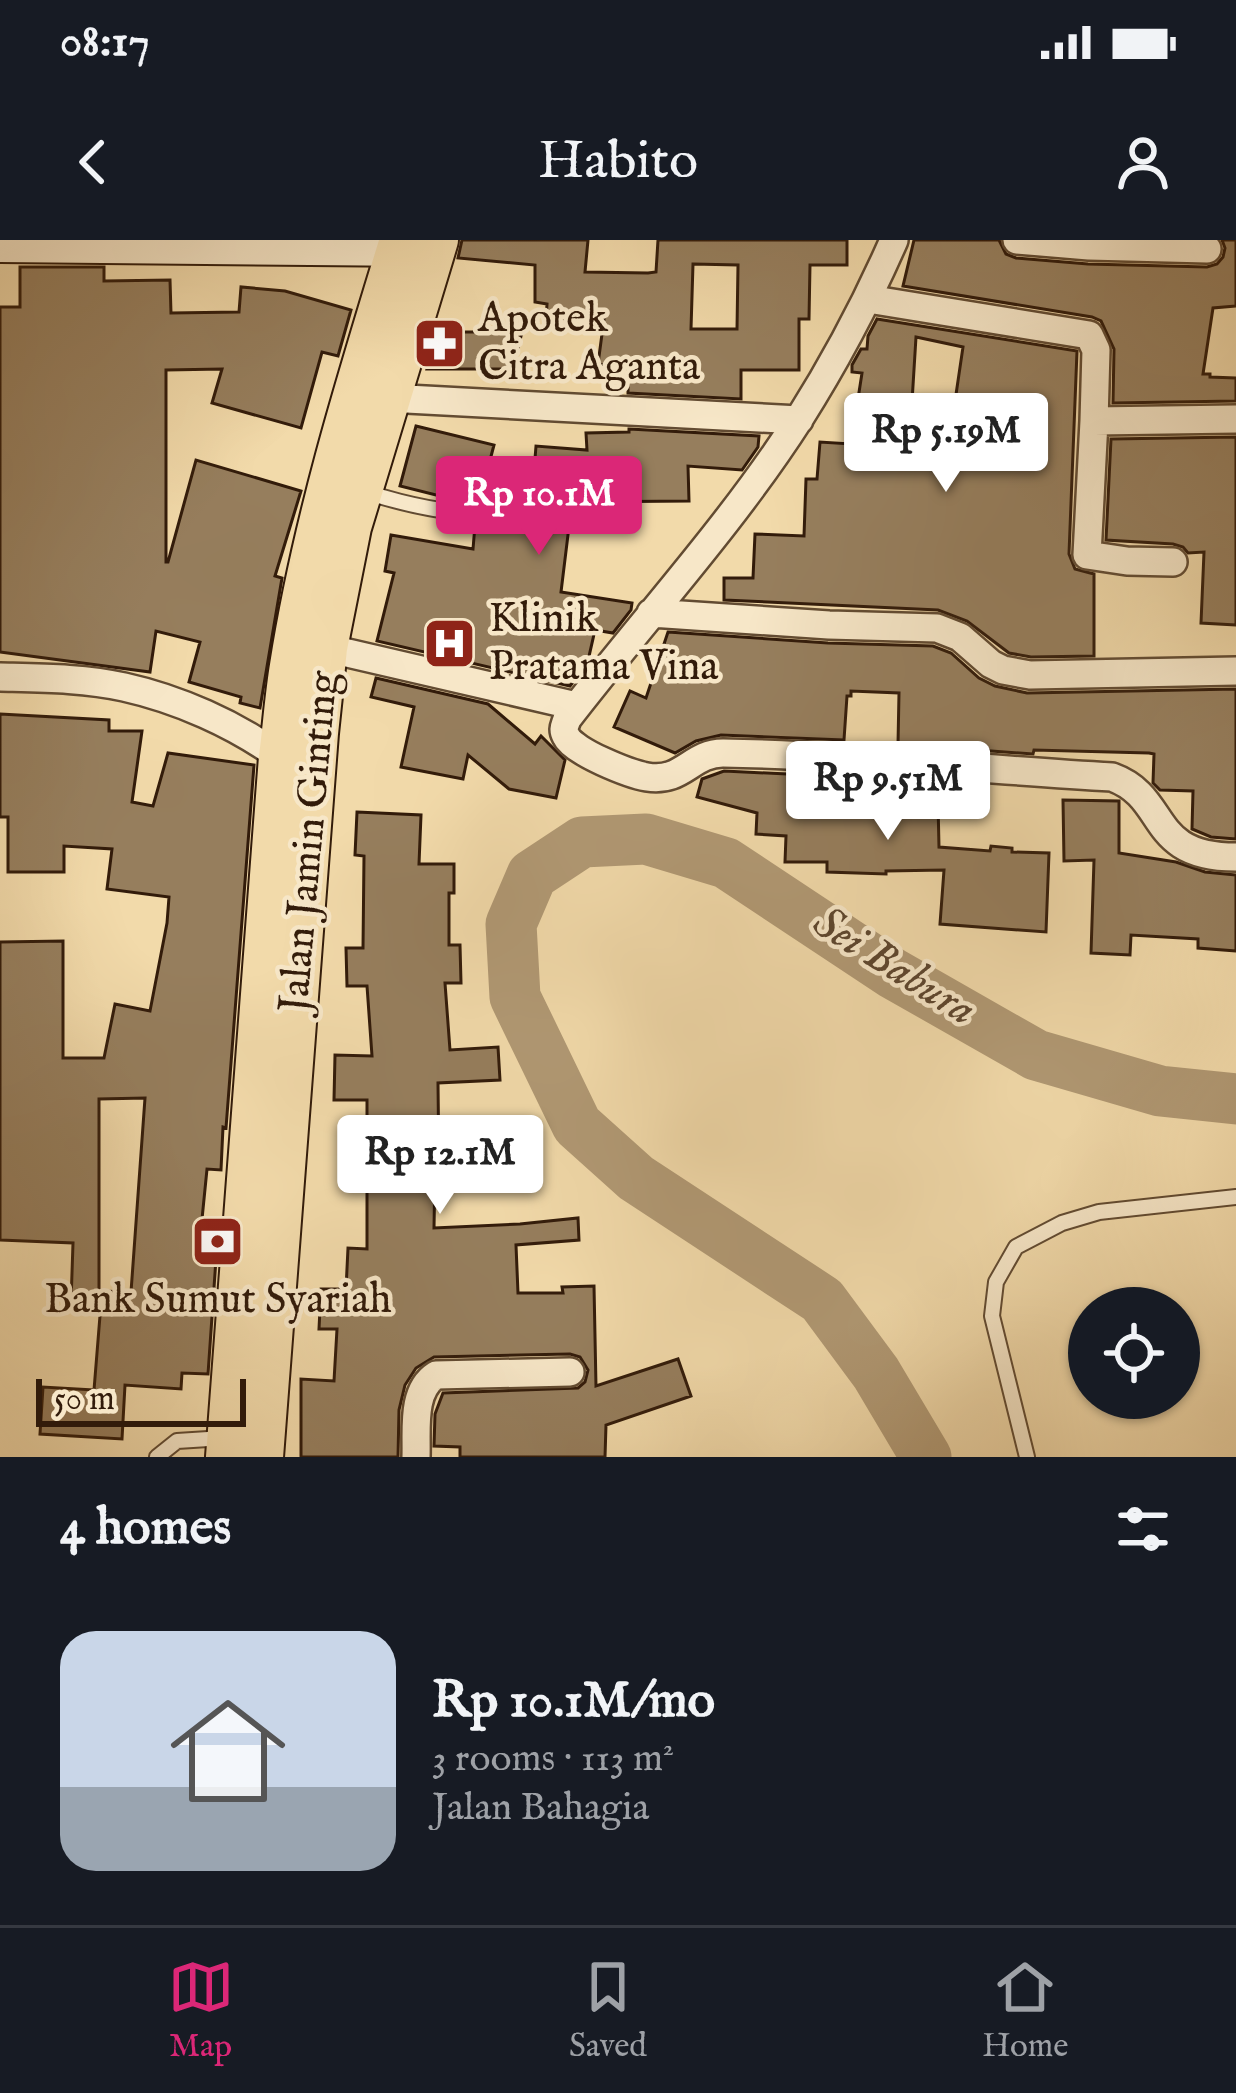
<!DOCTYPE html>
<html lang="en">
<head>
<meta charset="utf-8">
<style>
  body { margin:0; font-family:"IM FELL English",serif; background:#242831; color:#f1f3f6; height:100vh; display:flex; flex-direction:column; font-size:45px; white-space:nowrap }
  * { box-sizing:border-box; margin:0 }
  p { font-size:39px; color:#9ea1a6 }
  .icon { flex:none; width:66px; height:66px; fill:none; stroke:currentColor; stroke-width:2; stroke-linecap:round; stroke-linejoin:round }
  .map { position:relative; height:1217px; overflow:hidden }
  .drawer { display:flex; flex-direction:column; background:#171b24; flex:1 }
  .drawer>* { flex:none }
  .buttons { position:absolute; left:1068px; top:1047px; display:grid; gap:24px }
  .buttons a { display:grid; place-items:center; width:132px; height:132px; border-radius:50%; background:#171b24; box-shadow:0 3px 9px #0004; font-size:60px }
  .scale { position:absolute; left:36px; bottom:30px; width:210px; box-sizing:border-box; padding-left:12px; border:6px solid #321b0a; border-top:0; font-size:33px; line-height:42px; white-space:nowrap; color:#321b0a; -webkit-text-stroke:9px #f7e7c8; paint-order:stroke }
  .price { position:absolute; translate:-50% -102px; padding:0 27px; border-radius:12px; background:#fff; color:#222; font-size:39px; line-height:78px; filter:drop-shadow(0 3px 6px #0008) }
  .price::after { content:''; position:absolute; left:50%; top:72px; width:36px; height:27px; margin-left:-18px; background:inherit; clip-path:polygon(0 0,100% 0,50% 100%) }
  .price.selected { background:#db2777; color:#fff }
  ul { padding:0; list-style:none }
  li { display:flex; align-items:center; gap:36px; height:300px; padding:0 60px }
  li+li { border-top:3px solid #363941 }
  li span { display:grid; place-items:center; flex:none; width:336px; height:240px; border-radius:36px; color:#555 }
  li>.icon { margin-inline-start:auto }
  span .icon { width:144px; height:144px; fill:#fffc; stroke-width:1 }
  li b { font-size:51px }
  h2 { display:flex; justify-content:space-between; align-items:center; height:144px; padding:0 60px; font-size:51px }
  .status { display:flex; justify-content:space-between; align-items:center; height:84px; padding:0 60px; background:#171b24; direction:ltr }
  .status svg { height:33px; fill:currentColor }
  header { display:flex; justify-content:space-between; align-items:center; height:156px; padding:0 60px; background:#171b24; font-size:54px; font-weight:600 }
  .dock { display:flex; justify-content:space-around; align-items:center; height:168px; border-top:3px solid #363941; background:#171b24; font-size:33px; color:#9ea1a6 }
  .dock a { display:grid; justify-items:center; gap:6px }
  .dock .selected { color:#db2777 }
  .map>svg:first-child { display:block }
</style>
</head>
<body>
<div class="status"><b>08:17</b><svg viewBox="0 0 49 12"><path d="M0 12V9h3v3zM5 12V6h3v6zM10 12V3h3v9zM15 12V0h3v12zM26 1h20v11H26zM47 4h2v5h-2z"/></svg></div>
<header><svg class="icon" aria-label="back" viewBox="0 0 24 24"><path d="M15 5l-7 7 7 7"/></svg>Habito<svg class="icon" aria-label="person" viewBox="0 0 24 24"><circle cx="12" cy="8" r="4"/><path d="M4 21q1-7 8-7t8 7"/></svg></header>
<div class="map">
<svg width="1236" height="1217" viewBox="0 0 1236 1217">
  <rect width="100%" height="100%" fill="#f2daaa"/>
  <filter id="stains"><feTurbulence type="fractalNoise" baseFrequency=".00167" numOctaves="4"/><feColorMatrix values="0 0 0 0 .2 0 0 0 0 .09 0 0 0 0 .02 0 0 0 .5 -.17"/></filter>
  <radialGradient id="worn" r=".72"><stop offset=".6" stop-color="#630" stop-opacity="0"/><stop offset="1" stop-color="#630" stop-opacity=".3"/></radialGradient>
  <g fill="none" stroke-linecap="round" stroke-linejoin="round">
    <path stroke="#b19974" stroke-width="51" d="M 926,1217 L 876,1133 L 822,1060 L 636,938 L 577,885 L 515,757 L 511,684 L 532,635 L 582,602 L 646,599 L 726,623 L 892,733 L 1036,815 L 1160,851 L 1236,859"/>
  </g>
  <path fill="#967e5d" stroke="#321b0a" stroke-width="3" fill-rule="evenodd" d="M 462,0 L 588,0 L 585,32 L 648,33 L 656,32 L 658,0 L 847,0 L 847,25 L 810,25 L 809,79 L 799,79 L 799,130 L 741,130 L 741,159 L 628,153 L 628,128 L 598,124 L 604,79 L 546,79 L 547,64 L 535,62 L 535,25 L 458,18 ZM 693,24 L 738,25 L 737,89 L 691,89 Z
    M 914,0 L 999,0 L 1006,14 L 1016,18 L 1088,24 L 1207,27 L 1217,24 L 1223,17 L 1225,8 L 1222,0 L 1236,0 L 1236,66 L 1213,68 L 1203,134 L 1210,134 L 1210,137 L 1236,138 L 1236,161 L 1113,163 L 1114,109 L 1101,81 L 1092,77 L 903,46 Z
    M 20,27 L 104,27 L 104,41 L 170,40 L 171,73 L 239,72 L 241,47 L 285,51 L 351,70 L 338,116 L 322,112 L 301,188 L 212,163 L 222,129 L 166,130 L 166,322 L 168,322 L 196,220 L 301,251 L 275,336 L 282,338 L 260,468 L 240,463 L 241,457 L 189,442 L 200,402 L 156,391 L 150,432 L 0,412 L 0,67 L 20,67 Z
    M 877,79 L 1077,111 L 1069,314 L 1075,329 L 1094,334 L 1094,416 L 1031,417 L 1009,413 L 967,381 L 938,370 L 724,360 L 724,338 L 753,338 L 755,294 L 804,296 L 806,239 L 817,239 L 820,202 L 851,204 L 862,133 L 852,132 L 852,125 L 861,109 L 867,109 L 868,96 ZM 916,97 L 963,107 L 954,168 L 912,162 Z
    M 436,92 L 522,92 L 513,129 L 427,129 Z
    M 416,186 L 494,205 L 479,262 L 460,261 L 400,246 Z
    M 629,189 L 759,196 L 758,207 L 742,230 L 688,226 L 689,261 L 572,262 L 561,352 L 632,363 L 631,370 L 613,393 L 595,390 L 587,425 L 570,446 L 377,401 L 394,333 L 385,331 L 391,295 L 473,309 L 475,285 L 497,284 L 505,279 L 530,282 L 536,206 L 587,210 L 586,193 L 629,192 Z
    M 1236,197 L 1236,385 L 1201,383 L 1204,312 L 1188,313 L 1183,307 L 1173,304 L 1106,300 L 1111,199 Z
    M 668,392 L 828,403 L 933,406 L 951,413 L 979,438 L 995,446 L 1027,453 L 1236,449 L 1236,599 L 1211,597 L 1192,589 L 1193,551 L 1160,550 L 1153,543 L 1154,514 L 1149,513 L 1034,510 L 1033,514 L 898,504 L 899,453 L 851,451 L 851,456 L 847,456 L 844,500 L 721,495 L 696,501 L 675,513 L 614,487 L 630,451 L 646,458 Z
    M 376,438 L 488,464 L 535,504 L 541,496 L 565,520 L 556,558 L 509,549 L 468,515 L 463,539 L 401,527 L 414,467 L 371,457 Z
    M 0,474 L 109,480 L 109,491 L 142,491 L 132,562 L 153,566 L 168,513 L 254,525 L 226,888 L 223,887 L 221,930 L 207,929 L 198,1019 L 216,1019 L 208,1134 L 182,1133 L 181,1149 L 125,1145 L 122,1199 L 40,1194 L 43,1147 L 94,1150 L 102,1051 L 131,1052 L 145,858 L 99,859 L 99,1064 L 71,1063 L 73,1003 L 0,1000 L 0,702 L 63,701 L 63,818 L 104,818 L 115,764 L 150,771 L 167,683 L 169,657 L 107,649 L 112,609 L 64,606 L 64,632 L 8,632 L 8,577 L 0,577 Z
    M 724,531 L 889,539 L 888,564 L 938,563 L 939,607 L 990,611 L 991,606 L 1012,608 L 1012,612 L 1049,613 L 1046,692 L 940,684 L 944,630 L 886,631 L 886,634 L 827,632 L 827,622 L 785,622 L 786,596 L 756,594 L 757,573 L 697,557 L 702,539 Z
    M 1063,560 L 1119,561 L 1119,613 L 1176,622 L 1205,632 L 1236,635 L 1236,711 L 1198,708 L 1198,699 L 1131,695 L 1130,715 L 1091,713 L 1094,620 L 1064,621 Z
    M 357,572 L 421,575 L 419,624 L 454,624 L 454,653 L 449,653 L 449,705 L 460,705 L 461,743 L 445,743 L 450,810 L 498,807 L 500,840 L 438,843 L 439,931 L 435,931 L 434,988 L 520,984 L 578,978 L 579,1000 L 516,1005 L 518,1053 L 563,1053 L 562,1047 L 594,1046 L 596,1146 L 678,1119 L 691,1156 L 606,1185 L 605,1217 L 460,1217 L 460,1207 L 434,1206 L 435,1174 L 443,1153 L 578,1148 L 585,1142 L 588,1130 L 580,1117 L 570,1114 L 434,1117 L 416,1128 L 405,1145 L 399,1170 L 398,1217 L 301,1217 L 301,1139 L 334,1141 L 337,1089 L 319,1089 L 321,1049 L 346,1049 L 348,1008 L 367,1009 L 367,860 L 334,860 L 335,815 L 372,816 L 367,746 L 347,746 L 346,708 L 363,708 L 364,616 L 355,615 Z"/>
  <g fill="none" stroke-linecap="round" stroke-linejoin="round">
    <defs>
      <path id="lane" d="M 366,252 C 407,265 453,276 496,273
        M 157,1217 L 177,1201 L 224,1198
        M 1027,1217 L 992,1076 L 996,1042 L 1016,1007 L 1062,983 L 1099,972 L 1236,957"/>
      <path id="street" d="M 894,0 C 867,62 835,122 799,179 C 731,285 644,379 567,479 C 565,486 562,489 566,496 C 573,512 630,534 647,537 C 683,543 691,513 723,513 C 853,515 983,530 1112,537 C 1170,558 1146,617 1236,617
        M 1017,0 L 1089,6 L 1207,9
        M 868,59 L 1089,95 L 1096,110 L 1094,181 L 1236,179
        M 388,158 L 799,180
        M 1094,181 L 1087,315 L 1127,321 L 1173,322
        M 651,373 L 829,385 L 937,388 L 960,397 L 991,424 L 1003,430 L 1030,435 L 1236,431
        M 326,408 L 576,466
        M 0,437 C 41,438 84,438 124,447 C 178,459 235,484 280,517
        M 416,1217 C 417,1190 411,1151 436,1135 L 570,1132"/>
      <path id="secondary" d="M 0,4 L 422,8"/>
      <path id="primary" d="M 227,1217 L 280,517 C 284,487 286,456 291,426 C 314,281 358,140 401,0
        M 262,1217 L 317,493 L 326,408 L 350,287 L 437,0"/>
    </defs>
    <use href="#lane" stroke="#624b32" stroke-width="18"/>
    <use href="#street" stroke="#624b32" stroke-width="32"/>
    <use href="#secondary" stroke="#321b0a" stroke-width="40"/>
    <use href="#primary" stroke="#321b0a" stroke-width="46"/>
    <use href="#lane" stroke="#f7e7c8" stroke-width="14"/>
    <use href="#street" stroke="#f7e7c8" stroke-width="27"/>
    <use href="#secondary" stroke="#f7e7c8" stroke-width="36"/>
    <use href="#primary" stroke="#f2daaa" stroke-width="42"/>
  </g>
  <defs>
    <symbol id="pharmacy-square" viewBox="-11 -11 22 22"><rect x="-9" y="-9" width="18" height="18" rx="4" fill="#8f2418" stroke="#f7e7c8"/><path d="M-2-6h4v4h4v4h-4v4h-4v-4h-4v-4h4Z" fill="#fff"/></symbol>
    <symbol id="hospital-square" viewBox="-11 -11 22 22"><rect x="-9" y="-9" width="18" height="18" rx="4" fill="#8f2418" stroke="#f7e7c8"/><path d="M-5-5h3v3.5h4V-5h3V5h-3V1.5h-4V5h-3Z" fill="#fff"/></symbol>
    <symbol id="bank-square" viewBox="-11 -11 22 22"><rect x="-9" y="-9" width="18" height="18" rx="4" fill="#8f2418" stroke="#f7e7c8"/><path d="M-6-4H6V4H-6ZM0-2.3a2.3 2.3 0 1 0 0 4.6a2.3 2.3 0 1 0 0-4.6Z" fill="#fff"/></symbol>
  </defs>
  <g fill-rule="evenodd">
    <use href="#pharmacy-square" x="410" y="74" width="59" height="59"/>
    <use href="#hospital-square" x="420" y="374" width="59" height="59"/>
    <use href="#bank-square" x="188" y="972" width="59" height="59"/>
  </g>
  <g text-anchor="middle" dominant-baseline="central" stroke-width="9" stroke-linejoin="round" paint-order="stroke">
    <g font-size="42" fill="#321b0a" stroke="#f7e7c8" text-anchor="start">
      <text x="478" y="79">Apotek<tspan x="478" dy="48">Citra Aganta</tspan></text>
      <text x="489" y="379">Klinik<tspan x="489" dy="48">Pratama Vina</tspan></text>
      <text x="218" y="1060" text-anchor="middle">Bank Sumut Syariah</text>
    </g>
    <g font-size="42" fill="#321b0a" stroke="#f7e7c8">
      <text transform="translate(310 602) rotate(-85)">Jalan Jamin Ginting</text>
    </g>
    <g font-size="45" font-style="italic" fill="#5e472f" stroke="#f7e7c8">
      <text transform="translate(894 727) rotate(32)">Sei Babura</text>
    </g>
  </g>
  <rect width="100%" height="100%" filter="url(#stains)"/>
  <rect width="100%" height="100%" fill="url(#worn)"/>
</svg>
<div class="buttons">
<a><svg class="icon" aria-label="locate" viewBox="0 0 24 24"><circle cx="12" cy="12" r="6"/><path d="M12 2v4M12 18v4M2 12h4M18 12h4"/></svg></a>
</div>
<div class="scale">50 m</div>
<b class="price" style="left:946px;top:255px">Rp 5.19M</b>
<b class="price selected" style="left:539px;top:318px">Rp 10.1M</b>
<b class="price" style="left:888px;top:603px">Rp 9.51M</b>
<b class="price" style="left:440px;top:977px">Rp 12.1M</b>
</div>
<section class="drawer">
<h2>4 homes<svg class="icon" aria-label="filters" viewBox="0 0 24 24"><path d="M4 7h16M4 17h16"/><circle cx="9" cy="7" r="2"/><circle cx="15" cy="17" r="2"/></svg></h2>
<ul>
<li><span style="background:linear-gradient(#c9d6e8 65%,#9aa5b1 0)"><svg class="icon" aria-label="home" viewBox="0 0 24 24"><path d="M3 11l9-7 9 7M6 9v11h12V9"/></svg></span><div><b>Rp 10.1M/mo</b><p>3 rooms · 113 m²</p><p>Jalan Bahagia</p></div></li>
</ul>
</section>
<nav class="dock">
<a class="selected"><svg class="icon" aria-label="map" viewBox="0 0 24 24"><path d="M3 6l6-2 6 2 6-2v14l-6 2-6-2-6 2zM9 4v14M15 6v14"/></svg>Map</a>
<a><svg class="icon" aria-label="saved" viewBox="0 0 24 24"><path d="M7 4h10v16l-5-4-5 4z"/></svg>Saved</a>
<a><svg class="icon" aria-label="home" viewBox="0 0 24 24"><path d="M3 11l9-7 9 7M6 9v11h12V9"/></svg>Home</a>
</nav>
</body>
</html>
